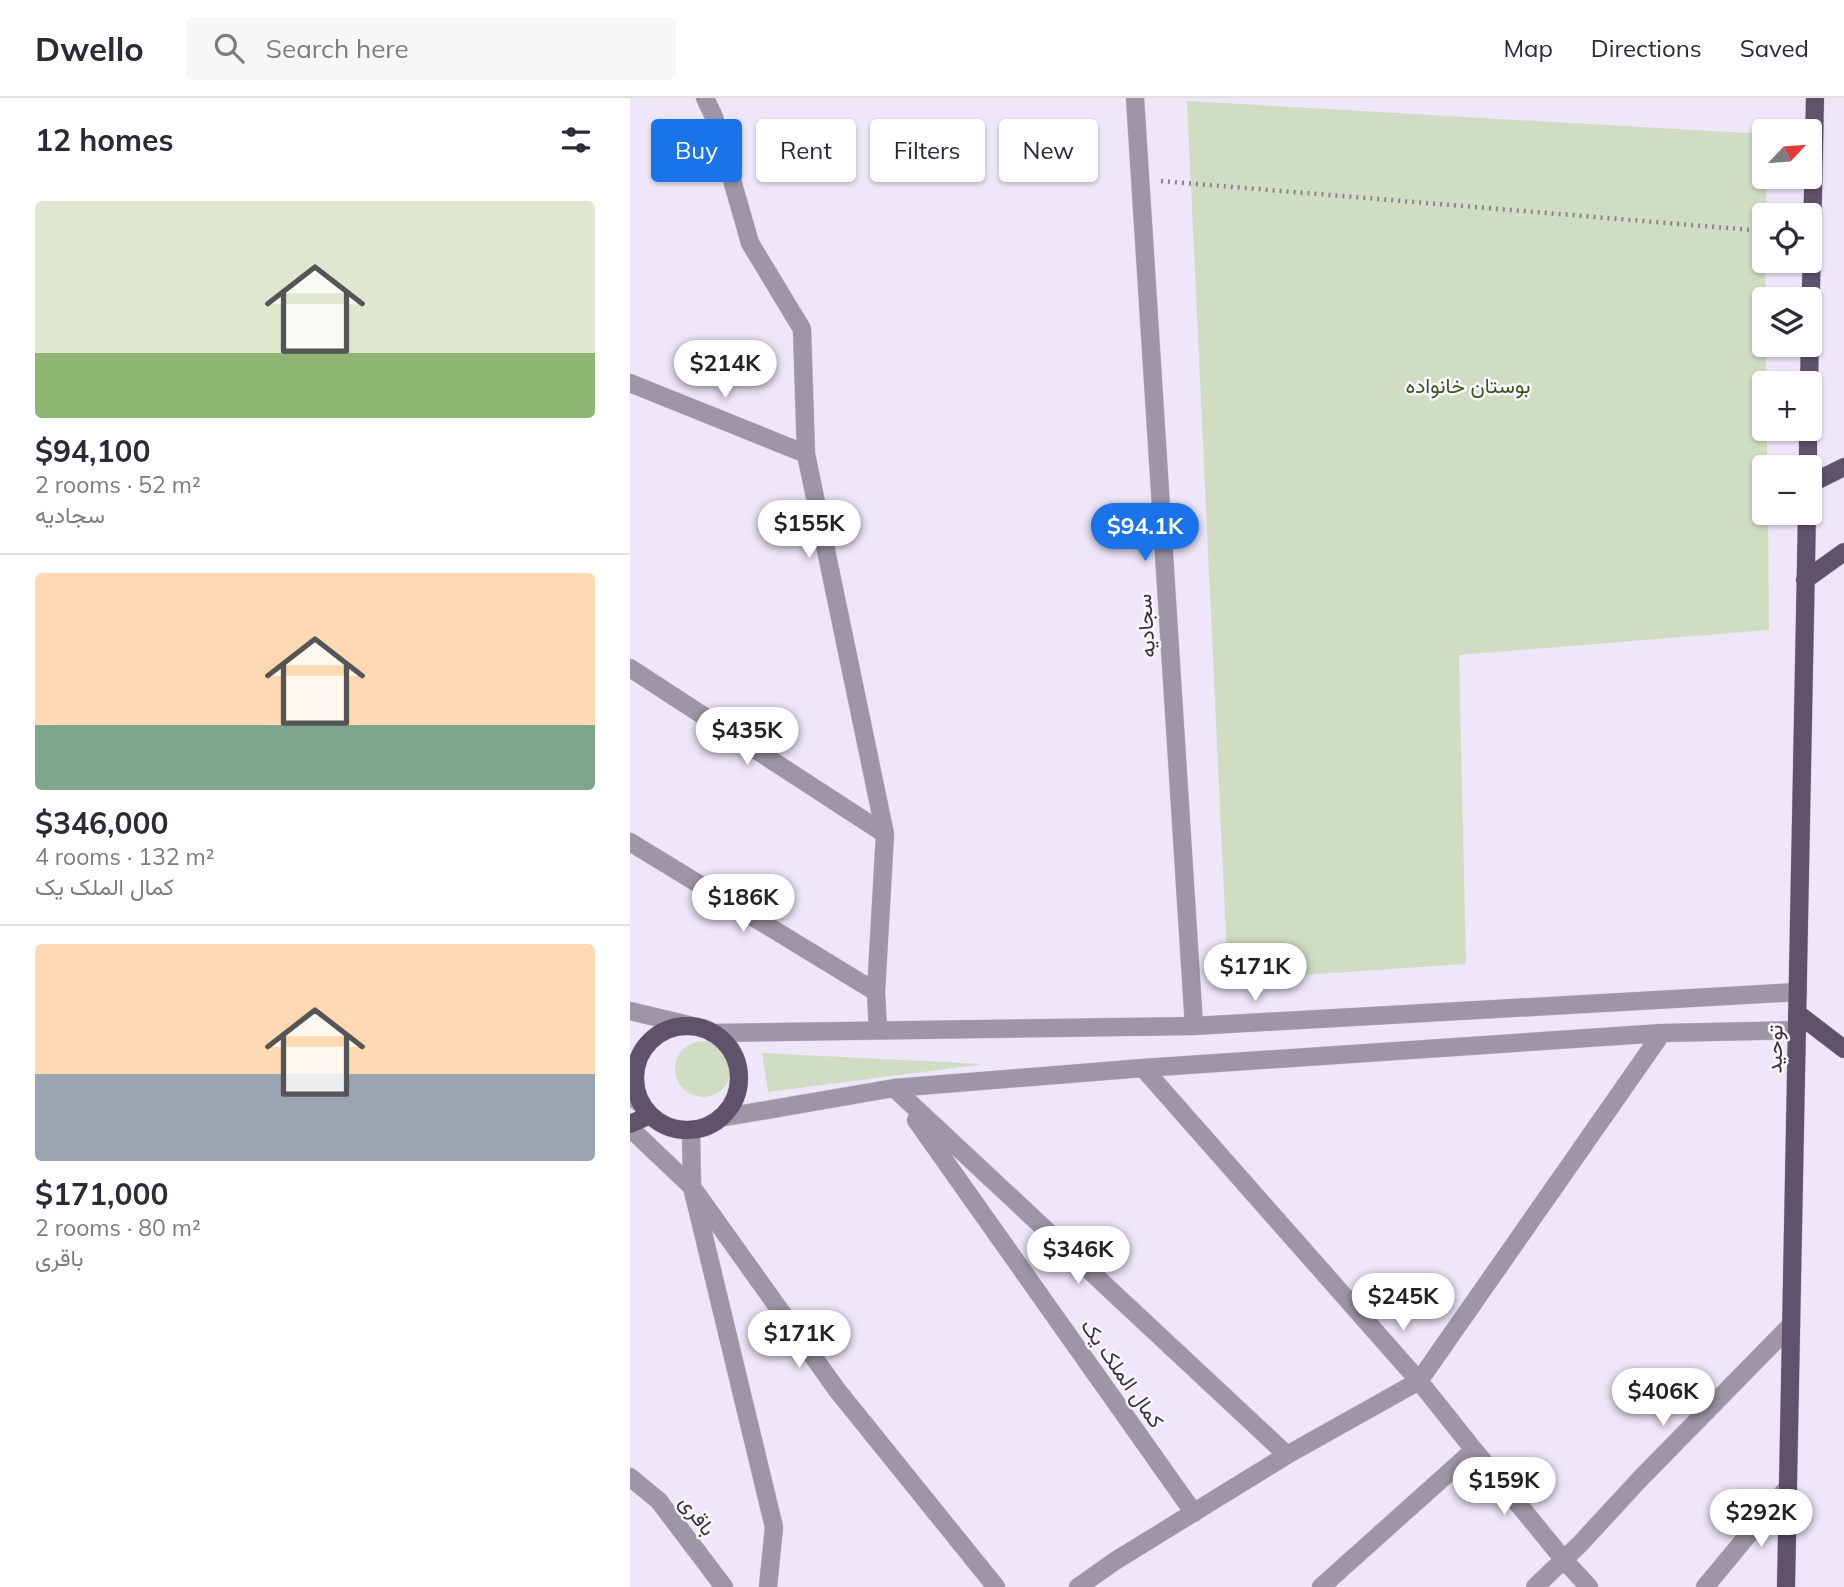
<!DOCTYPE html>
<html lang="en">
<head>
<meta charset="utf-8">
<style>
  body { margin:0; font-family:Mulish,Vazirmatn,sans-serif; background:#f7f7f7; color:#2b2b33; height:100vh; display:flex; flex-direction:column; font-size:26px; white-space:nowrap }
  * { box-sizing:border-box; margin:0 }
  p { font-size:23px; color:#7c7c81 }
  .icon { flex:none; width:38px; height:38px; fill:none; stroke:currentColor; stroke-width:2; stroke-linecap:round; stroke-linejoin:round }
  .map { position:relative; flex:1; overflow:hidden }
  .drawer { display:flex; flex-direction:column; background:#fff; width:630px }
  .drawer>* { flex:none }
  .hud { position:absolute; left:21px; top:21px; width:665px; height:63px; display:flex; gap:14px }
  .needle { width:46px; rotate:64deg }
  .controls { position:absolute; left:1122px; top:21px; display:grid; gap:14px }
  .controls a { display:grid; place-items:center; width:70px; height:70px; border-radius:7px; background:#fff; box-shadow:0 2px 5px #0004; font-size:35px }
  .price { position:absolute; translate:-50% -60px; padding:0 16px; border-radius:24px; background:#fff; color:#222; font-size:23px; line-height:46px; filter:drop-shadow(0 2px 4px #0008) }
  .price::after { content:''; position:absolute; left:50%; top:42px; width:21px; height:16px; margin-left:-10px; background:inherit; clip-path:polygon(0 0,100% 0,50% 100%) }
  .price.on { background:#1a73e8; color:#fff }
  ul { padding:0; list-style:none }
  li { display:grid; align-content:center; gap:14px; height:371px; padding:0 35px }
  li+li { border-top:2px solid #e1e1e2 }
  li span { display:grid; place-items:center; height:217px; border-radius:7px; color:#555 }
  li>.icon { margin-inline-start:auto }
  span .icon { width:126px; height:126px; fill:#fffc; stroke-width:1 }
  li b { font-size:30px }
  h2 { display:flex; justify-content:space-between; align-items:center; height:84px; padding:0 35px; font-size:30px }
  .pill { padding:0 24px; border-radius:7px; background:#fff; box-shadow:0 2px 5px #0004; font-size:24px; line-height:63px }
  .pill.on { background:#1a73e8; color:#fff }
  header { display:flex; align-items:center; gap:42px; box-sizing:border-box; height:98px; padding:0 35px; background:#fff; border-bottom:2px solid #e1e1e2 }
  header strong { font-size:33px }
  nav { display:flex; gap:38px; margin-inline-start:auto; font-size:24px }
  .search { width:490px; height:63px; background:#f7f7f7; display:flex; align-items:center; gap:18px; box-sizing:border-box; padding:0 24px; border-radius:7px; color:#7c7c81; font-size:26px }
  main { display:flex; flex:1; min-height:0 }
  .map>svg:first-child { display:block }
</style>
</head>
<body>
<header>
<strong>Dwello</strong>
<div class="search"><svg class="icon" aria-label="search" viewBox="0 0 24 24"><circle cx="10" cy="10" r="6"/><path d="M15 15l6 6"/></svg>Search here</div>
<nav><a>Map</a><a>Directions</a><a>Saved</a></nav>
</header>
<main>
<section class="drawer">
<h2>12 homes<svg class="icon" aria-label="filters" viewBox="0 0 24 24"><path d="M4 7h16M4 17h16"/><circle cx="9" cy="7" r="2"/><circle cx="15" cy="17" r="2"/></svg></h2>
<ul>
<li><span style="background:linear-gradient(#dfe7d0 70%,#8fb573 0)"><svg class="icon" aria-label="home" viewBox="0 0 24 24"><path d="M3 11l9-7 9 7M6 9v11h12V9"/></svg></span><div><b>$94,100</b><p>2 rooms · 52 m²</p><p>سجادیه</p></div></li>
<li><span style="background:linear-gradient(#ffd9b3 70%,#7fa58c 0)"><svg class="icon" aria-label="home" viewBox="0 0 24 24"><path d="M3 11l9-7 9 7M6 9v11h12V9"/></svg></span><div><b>$346,000</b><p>4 rooms · 132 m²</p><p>کمال الملک یک</p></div></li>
<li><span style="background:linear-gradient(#ffd9b3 60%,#9aa5b1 0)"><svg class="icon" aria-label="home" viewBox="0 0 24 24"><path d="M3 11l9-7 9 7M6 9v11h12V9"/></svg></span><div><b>$171,000</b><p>2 rooms · 80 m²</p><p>باقری</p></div></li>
</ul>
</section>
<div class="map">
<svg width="1214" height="1489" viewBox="0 0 1214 1489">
  <rect width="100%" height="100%" fill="#eee7fa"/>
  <path fill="#d0ddc2" d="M 557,3 L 1134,36 L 1134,79 L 1137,79 L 1136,117 L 1134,117 L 1136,201 L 1134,201 L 1134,247 L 1136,247 L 1136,285 L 1134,285 L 1134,331 L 1137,331 L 1137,369 L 1134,369 L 1134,415 L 1138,415 L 1139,532 L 829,557 L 836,866 L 598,882 Z
    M45 971a28 28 0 1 1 56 0a28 28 0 1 1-56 0Z
    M 132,955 L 354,966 L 138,994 Z"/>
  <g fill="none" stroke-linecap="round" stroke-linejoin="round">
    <defs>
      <path id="minor" d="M 75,0 L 84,19 L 120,145 L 172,231 L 176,356 L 255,736 L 246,894 L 248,932
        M 505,0 L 564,928
        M 0,285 L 176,356
        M 0,570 L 255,736
        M 0,744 L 246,894
        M 0,913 L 63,928
        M 83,935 L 564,928 L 1168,894
        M 513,970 L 789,1283 L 844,1352 L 691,1489
        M 264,990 L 657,1357
        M 0,997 L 12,1007
        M 90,1020 L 264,990 L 513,970 L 1032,935 L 1167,932
        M 286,1022 L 564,1415
        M 0,1030 L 62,1089 L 207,1292 L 366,1489
        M 61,1032 L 62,1089 L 144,1429 L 138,1489
        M 844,1352 L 934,1462 L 959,1489
        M 0,1379 L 29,1403 L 94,1489
        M 448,1489 L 485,1463 L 657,1357 L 789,1283 L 1032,935
        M 905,1489 L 950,1446 L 1010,1381 L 1161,1227
        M 1075,1489 L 1158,1389"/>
      <path id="major" d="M 1179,285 L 1185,0
        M 1178,369 L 1178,331
        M 1180,386 L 1214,369
        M 1175,482 L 1214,454
        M 1167,915 L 1214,951
        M5 980a52 52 0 1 1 104 0a52 52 0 1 1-104 0Z
        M 0,1026 L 20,1017
        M 1156,1489 L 1177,415"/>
    </defs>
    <use href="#minor" stroke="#c9c3d4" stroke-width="19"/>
    <use href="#major" stroke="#c9c3d4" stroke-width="19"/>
    <path stroke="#8a8592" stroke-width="4.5" stroke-dasharray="2 5" stroke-linecap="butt" d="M 531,83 L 1134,133"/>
    <use href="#minor" stroke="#9e96a6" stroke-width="18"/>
    <use href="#major" stroke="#5f526c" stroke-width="18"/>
  </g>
  <g text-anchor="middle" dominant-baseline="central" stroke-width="5" stroke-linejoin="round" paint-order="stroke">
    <g font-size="21" fill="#3d521d" stroke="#f9f6fe">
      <text x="838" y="287">بوستان خانواده</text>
    </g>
    <g font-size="21" fill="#36333a" stroke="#f9f6fe">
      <text transform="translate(515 528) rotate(-94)">سجادیه</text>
      <text transform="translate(1144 951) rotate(-89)">توحید</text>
      <text transform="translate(493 1275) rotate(55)">کمال الملک یک</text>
      <text transform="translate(68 1417) rotate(53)">باقری</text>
    </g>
  </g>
</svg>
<div class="controls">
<a><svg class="needle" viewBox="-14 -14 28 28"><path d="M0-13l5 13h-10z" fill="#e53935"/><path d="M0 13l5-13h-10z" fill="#7c7c81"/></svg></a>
<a><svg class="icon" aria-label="locate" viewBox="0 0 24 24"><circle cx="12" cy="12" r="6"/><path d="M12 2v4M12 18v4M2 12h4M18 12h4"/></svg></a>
<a><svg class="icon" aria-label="layers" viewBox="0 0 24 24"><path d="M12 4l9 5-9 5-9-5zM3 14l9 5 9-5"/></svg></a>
<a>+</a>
<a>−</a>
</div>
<b class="price" style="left:95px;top:302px">$214K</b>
<b class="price" style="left:179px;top:462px">$155K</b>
<b class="price on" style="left:515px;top:465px">$94.1K</b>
<b class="price" style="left:117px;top:669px">$435K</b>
<b class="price" style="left:113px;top:836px">$186K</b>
<b class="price" style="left:625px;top:905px">$171K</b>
<b class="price" style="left:448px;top:1188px">$346K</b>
<b class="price" style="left:773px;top:1235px">$245K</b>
<b class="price" style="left:169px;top:1272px">$171K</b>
<b class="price" style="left:1033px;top:1330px">$406K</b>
<b class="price" style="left:874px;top:1419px">$159K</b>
<b class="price" style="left:1131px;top:1451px">$292K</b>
<div class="hud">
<a class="pill on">Buy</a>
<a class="pill">Rent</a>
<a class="pill">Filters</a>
<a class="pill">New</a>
</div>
</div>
</main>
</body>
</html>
